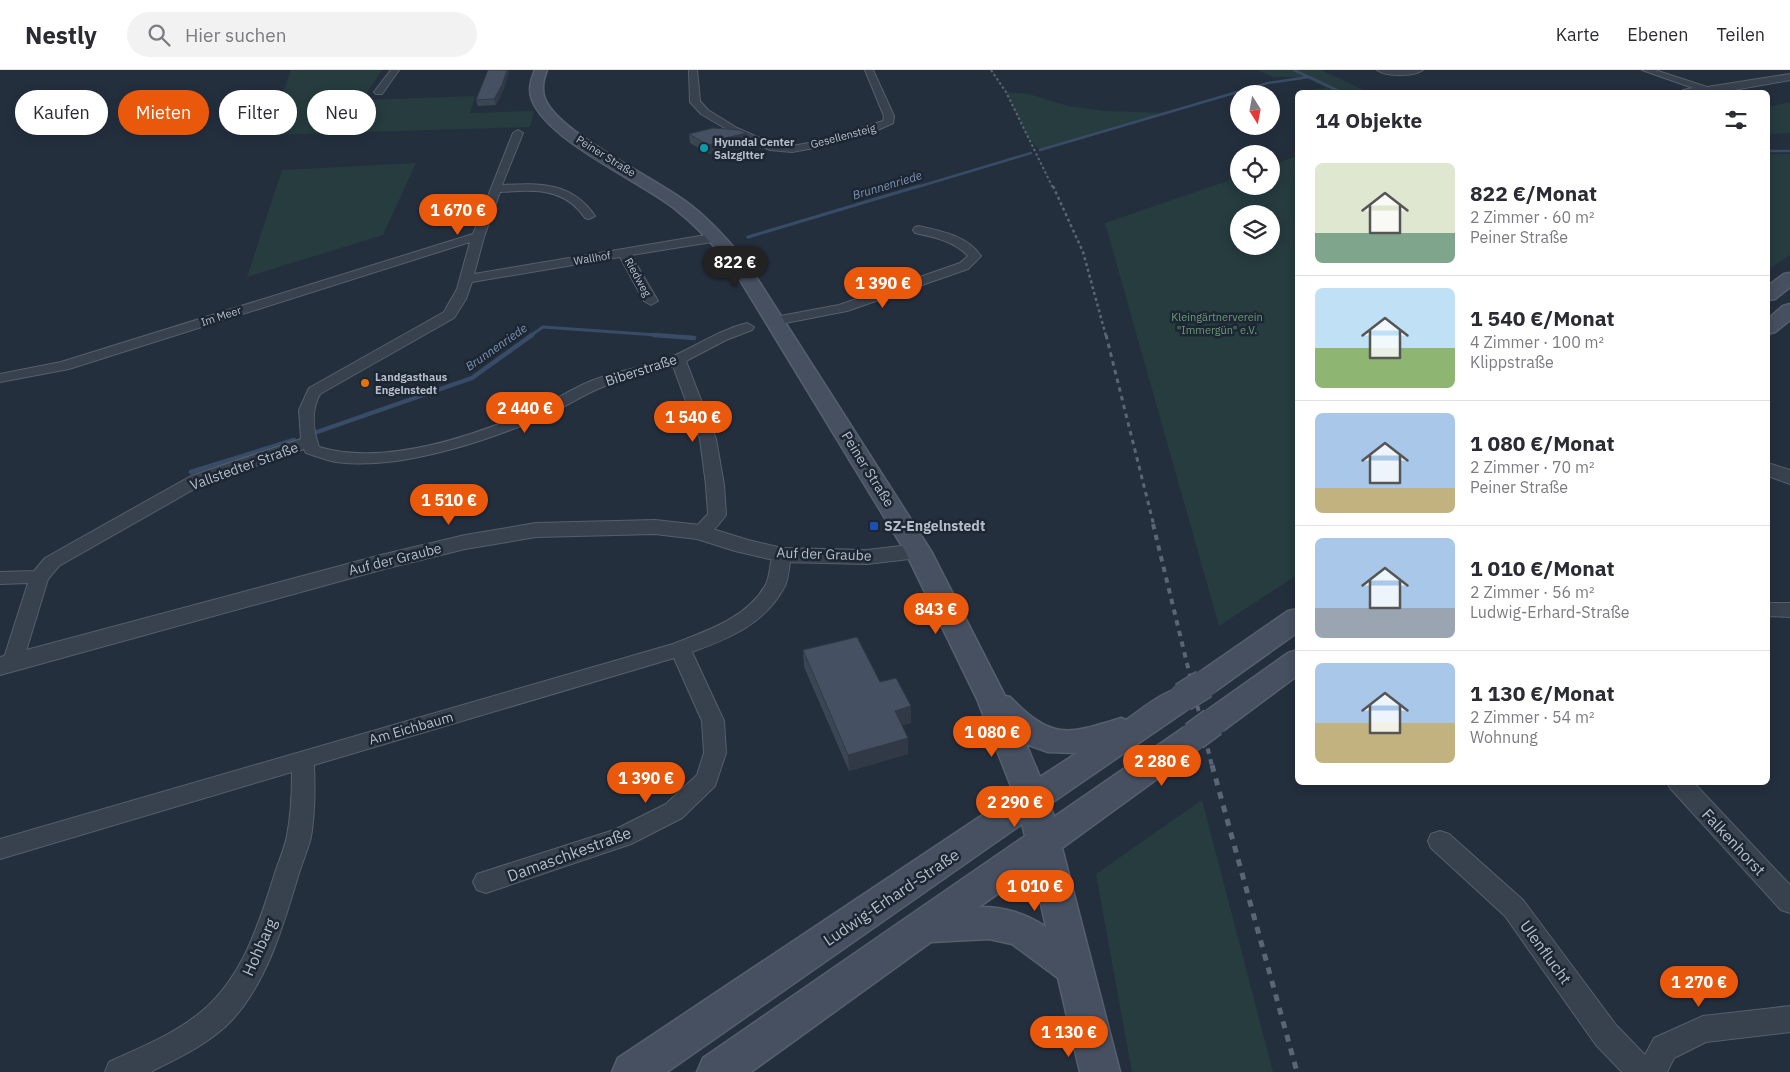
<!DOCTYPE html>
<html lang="de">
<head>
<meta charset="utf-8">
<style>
  body { margin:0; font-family:"IBM Plex Sans",sans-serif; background:#f2f2f3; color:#2b2b33; height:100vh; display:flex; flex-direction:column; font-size:19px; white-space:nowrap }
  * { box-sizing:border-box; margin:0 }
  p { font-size:16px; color:#7c7c81 }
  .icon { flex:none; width:28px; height:28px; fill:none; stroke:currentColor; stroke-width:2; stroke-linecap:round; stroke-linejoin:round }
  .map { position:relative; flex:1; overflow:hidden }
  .details { position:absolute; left:1295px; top:20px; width:475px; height:695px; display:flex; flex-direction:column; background:#fff; border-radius:8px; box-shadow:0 2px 12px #0003 }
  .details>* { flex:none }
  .hud { position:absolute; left:15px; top:20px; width:475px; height:45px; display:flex; gap:10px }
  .needle { width:32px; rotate:169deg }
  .fabs { position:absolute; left:1230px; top:15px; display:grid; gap:10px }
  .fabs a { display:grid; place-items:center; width:50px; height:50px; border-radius:50%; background:#fff; box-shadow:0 2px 12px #0003; font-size:25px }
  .price { position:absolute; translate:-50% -42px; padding:0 11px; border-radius:18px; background:#ea580c; color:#fff; font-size:16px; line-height:32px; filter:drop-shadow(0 1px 2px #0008) }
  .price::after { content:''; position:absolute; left:50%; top:30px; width:15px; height:11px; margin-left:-8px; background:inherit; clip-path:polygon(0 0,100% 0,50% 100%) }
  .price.active { background:#222; color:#fff }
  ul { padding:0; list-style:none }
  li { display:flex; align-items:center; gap:15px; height:125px; padding:0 20px }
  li+li { border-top:1px solid #e1e1e2 }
  li span { display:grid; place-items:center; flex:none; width:140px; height:100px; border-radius:8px; color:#555 }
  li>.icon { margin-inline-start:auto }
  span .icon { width:60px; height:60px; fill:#fffc; stroke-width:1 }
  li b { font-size:21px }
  h2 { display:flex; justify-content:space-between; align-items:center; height:60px; padding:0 20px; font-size:21px }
  .chip { padding:0 18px; border-radius:22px; background:#fff; box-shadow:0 2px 12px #0003; font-size:18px; line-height:45px }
  .chip.active { background:#ea580c; color:#fff }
  header { display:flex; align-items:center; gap:30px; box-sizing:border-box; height:70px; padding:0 25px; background:#fff; border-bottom:1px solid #e1e1e2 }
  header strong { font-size:24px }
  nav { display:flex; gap:28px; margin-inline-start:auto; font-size:18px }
  .search { width:350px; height:45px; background:#f2f2f3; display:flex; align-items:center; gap:12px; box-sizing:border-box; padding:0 18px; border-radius:28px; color:#7c7c81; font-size:19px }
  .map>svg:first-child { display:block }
</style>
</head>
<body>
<header>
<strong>Nestly</strong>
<div class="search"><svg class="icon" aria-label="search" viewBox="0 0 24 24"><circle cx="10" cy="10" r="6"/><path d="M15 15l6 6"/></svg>Hier suchen</div>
<nav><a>Karte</a><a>Ebenen</a><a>Teilen</a></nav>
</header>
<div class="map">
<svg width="1790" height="1002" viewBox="0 0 1790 1002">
  <rect width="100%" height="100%" fill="#242f3e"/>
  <path fill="#263c3f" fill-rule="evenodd" d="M 291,0 L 382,0 L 362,30 L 475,26 L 470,43 L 534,41 L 530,57 L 269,65 Z
    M 1257,0 L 1321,0 L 1368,22 L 1317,22 L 1310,20 L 1326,18 L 1304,7 L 1273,7 Z
    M 1006,22 L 1029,24 L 1068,36 L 1104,41 L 1167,43 L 1040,80 L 1029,69 Z
    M 1790,32 L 1790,63 L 1768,64 L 1768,37 Z
    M 1768,84 L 1790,84 L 1790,185 L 1768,200 Z
    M 1297,86 L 1297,505 L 1219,556 L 1105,153 L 1239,107 L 1239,116 L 1271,116 L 1271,95 ZM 1239,144 L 1271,144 L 1271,176 L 1239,176 Z
    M 416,93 L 383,165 L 247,207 L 282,100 Z
    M 1202,730 L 1273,1002 L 1132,1002 L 1096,804 Z"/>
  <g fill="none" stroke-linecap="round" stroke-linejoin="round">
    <path stroke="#394c67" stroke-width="2.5" d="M 1294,0 L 1341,22
      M 1040,80 L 1268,13 L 1309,7
      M 1768,81 L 1790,81
      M 914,118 L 1031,83"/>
    <path stroke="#394c67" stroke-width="3" d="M 748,167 L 919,116
      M 530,266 L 543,257 L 671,266"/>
    <path stroke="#394c67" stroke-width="4.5" d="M 654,265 L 694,268
      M 317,362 L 472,308 L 532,265
      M 191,402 L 294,370"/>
    <defs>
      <path id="minor" d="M 391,0 L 399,0 L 382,24 L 376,24 L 374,22 Z
        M 689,0 L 697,0 L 700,31 L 708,40 L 737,58 L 776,75 L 792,76 L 820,71 L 883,51 L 884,46 L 865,0 L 873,0 L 894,46 L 893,53 L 869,64 L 820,77 L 792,82 L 770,80 L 740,67 L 701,44 L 690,32 Z
        M 1377,0 L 1423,0 C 1414,7 1386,7 1377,0 Z
        M 1642,0 L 1655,0 L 1707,17 L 1790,4 L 1790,10 L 1734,20 L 1682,22 L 1683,20 L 1693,18 Z
        M 518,60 L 523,63 L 502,115 C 540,113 572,112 595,146 L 589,149 L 585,148 C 564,117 534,120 500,122 L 484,167 L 474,204 L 718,163 L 724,167 L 718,171 L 631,185 L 658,231 L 651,235 L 644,231 L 620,187 L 472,212 L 466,229 L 454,248 L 320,324 C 311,340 313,360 319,377 C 387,397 477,365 540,337 C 557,329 573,318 591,311 C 617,300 645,298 671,287 C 697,276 719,260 747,253 L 754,257 L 752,260 L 726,270 L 686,291 L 716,369 L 724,415 L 726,445 C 718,456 708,469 694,466 L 691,462 L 708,444 L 706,415 L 700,369 L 673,296 C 649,304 624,307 600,318 C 583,325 567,336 549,344 C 491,370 400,401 336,392 C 326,390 316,386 306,383 L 304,379 L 203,414 L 59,496 L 48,509 L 23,591 L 20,596 L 13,598 L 6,596 L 3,591 L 28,513 L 0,514 L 0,502 L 34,501 L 45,488 L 191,406 L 301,369 L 299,340 L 309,318 L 444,242 L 457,219 L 470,172 L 69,299 L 0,312 L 0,304 L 61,292 L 473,164 L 513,63 Z
        M 919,156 C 942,161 967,166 981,186 L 968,199 L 847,241 L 775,255 L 768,251 L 775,247 L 839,235 L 960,193 L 968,186 C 954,171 934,167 915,163 L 913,160 L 915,157 Z
        M 782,479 L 789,481 L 791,485 C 789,495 789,507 785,516 C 765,554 730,568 692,582 L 724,651 L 726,683 L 715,716 L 682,748 L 631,774 L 486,823 L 477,820 L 473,812 L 477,804 L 614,760 L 666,734 L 697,705 L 704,683 L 702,651 L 674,588 L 314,695 C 315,719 315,744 311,767 C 308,779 303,791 299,803 C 284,853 268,911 232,950 C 211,972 183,986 156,999 L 151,1002 L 105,1002 L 109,992 C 141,977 175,964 202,941 C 242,908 259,854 274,806 C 278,793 284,780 287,766 C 291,745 292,723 292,702 L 0,789 L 0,769 L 673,574 C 706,561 748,548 766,514 C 771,504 769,491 775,481 Z
        M 1768,533 L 1790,533 L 1790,547 L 1768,546 Z
        M 1667,712 L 1693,712 L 1790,815 L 1790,843 L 1781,840 L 1670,718 Z
        M 1440,761 L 1449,764 L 1523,830 L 1616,955 L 1645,985 L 1654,968 L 1703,946 L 1790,936 L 1790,962 L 1706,972 L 1674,988 L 1667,1002 L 1622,1002 L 1596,975 L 1505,846 L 1431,778 L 1428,771 L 1431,764 Z"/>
      <path id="tertiary" d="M 1768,393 L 1790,400 L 1790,414 L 1768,406 Z
        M 655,450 L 700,455 L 748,470 L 782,478 L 867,480 L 918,474 L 926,476 L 930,481 L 926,486 L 918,488 L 867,494 L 782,492 L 735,481 L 697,469 L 655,464 L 536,467 L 465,479 L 384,499 L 0,605 L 0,587 L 381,485 L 465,465 L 536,453 Z"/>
      <path id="secondary" d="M 535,0 L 547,0 C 543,10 541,19 545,29 C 559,63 653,107 685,131 C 711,150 732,174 751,199 L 931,481 L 1005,626 L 1010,627 C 1052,670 1066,665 1121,648 L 1126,650 C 1144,638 1171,613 1192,619 L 1189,614 L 1194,606 L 1288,541 L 1298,539 L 1298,562 L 1214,622 L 1204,625 L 1195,622 L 1198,627 L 1194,635 L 1050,734 L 1054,747 L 1183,658 L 1194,654 L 1200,656 L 1198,652 L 1202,644 L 1288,583 L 1298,580 L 1298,605 L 1224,660 L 1213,663 L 1207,662 L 1209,666 L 1205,674 L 1062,778 L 1120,1002 L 1080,1002 L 1058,908 L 1012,874 L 989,869 L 931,872 L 751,1002 L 697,1002 L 703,988 L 1025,766 L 1022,754 L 667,1002 L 612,1002 L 618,988 L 1014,724 L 977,629 L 905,481 L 737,205 C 719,180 698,157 674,138 C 638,110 548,71 532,30 C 528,19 531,10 535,0 ZM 1026,674 L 1048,682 L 1077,683 L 1040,707 ZM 1033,799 L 1046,857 C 1027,844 1002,836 979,837 Z
        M 1790,203 L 1790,217 L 1775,229 L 1768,230 L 1768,216 L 1784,204 Z
        M 1790,234 L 1790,250 L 1775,262 L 1768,264 L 1768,249 L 1783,236 Z"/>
    </defs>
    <use href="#minor" stroke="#565f6c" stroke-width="2"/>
    <use href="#tertiary" stroke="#565f6c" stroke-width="2"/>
    <use href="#secondary" stroke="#565f6c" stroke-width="3"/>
    <use href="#minor" fill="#38414e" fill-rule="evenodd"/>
    <use href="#tertiary" fill="#38414e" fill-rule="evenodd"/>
    <use href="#secondary" fill="#465061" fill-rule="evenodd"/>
    <path stroke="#5a6575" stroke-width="2" stroke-dasharray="2.5 2.5" stroke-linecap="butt" d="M 991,0 L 1006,22 L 1053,118"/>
    <path stroke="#5a6575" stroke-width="2.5" stroke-dasharray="3 3" stroke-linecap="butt" d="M 1053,116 L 1083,182 L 1106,266"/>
    <path stroke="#5a6575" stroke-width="3" stroke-dasharray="4.5 4.5" stroke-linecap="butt" d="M 1106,265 L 1154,456"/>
    <path stroke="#5a6575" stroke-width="4" stroke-dasharray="5.5 5.5" stroke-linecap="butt" d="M 1153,454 L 1212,696"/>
    <path stroke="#5a6575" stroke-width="5" stroke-dasharray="7 7" stroke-linecap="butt" d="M 1212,695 L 1297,1002"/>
    <defs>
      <path id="secondary-bridge" d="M 1183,627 L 1204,614
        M 1194,666 L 1213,652"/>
    </defs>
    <use href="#secondary-bridge" stroke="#565f6c" stroke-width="31" stroke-linecap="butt"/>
    <use href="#secondary-bridge" stroke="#465061" stroke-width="28"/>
  </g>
  <path fill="#3b4654" d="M 509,2 L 503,21 L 496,35 L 478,36 L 476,30 Z
    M 747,63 L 747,72 L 727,77 L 728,79 L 709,84 L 690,73 L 689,64 Z
    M 803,580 L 880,612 L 911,653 L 902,655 L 908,684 L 849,701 L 804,597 Z"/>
  <path fill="#303945" d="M 507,0 L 509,0 L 509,2 L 503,21 L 496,35 L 494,29 Z
    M 747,63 L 747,72 L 727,77 L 728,79 L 709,84 L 708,75 L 725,68 Z
    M 911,636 L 911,653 L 895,657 L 895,641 Z
    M 908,668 L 908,684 L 849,701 L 848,685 Z"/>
  <path fill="#455162" stroke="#303945" d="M 488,0 L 507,0 L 502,15 L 494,29 L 476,30 Z
    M 713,58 L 739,60 L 747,63 L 725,68 L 727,70 L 708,75 L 689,64 Z
    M 857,567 L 880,612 L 896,608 L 911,636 L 895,641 L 908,668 L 848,685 L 803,580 Z"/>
  <circle fill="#0f9aa8" stroke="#1d2633" stroke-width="2" cx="704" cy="78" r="5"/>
  <circle fill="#e8710a" stroke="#1d2633" stroke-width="2" cx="365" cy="313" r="5"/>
  <rect fill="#1a4fb4" stroke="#1d2633" stroke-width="2" x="869" y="451" width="10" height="10" rx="2.5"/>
  <g text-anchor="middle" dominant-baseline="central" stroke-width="5" stroke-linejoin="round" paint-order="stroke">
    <g font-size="11" fill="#b4bcc9" stroke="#1d2633">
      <text transform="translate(843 66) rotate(-15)">Gesellensteig</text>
      <text transform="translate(606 86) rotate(32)">Peiner Straße</text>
      <text transform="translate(592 188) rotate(-9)">Wallhof</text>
      <text transform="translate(638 207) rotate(61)">Riedweg</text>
      <text transform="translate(221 246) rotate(-18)">Im Meer</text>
    </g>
    <g font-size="11" font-weight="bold" fill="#b4bcc9" stroke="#1d2633" text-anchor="start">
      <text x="714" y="72">Hyundai Center<tspan x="714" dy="13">Salzgitter</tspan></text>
      <text x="375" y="307">Landgasthaus<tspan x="375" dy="13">Engelnstedt</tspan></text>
    </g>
    <g font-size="11" fill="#6b9a76" stroke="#1d2633">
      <text x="1217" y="247">Kleingärtnerverein<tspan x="1217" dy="13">"Immergün" e.V.</tspan></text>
    </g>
    <g font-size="12" font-style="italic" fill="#7c92b1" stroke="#1d2633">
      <text transform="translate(887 115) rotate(-17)">Brunnenriede</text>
      <text transform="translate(496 277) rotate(-35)">Brunnenriede</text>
    </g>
    <g font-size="14" fill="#b4bcc9" stroke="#1d2633">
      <text transform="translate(641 300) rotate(-18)">Biberstraße</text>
      <text transform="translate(244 396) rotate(-20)">Vallstedter Straße</text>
      <text transform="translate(868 399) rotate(58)">Peiner Straße</text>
      <text transform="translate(824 484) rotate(2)">Auf der Graube</text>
      <text transform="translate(395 489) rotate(-14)">Auf der Graube</text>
      <text transform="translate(411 658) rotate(-16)">Am Eichbaum</text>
    </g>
    <g font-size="14" font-weight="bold" fill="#b4bcc9" stroke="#1d2633" text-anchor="start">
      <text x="884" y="456">SZ-Engelnstedt</text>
    </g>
    <g font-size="16" fill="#b4bcc9" stroke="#1d2633">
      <text transform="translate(1734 772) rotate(47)">Falkenhorst</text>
      <text transform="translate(569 784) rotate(-20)">Damaschkestraße</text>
      <text transform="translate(891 827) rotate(-34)">Ludwig-Erhard-Straße</text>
      <text transform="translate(259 877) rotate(-66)">Hohbarg</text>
      <text transform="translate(1546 882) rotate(54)">Ulenflucht</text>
    </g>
  </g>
</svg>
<div class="fabs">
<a><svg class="needle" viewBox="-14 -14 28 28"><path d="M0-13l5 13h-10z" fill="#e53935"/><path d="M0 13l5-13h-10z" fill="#7c7c81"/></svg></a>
<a><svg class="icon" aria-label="locate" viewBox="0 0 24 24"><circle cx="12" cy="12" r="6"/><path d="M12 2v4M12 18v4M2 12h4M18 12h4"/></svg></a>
<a><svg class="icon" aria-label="layers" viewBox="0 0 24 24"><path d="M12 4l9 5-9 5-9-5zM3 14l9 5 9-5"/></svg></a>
</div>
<b class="price" style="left:458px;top:166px">1 670 €</b>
<b class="price active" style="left:735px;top:218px">822 €</b>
<b class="price" style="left:883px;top:239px">1 390 €</b>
<b class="price" style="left:525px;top:364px">2 440 €</b>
<b class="price" style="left:693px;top:373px">1 540 €</b>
<b class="price" style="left:449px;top:456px">1 510 €</b>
<b class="price" style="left:936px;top:565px">843 €</b>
<b class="price" style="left:992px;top:688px">1 080 €</b>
<b class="price" style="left:1162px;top:717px">2 280 €</b>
<b class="price" style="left:646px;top:734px">1 390 €</b>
<b class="price" style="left:1015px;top:758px">2 290 €</b>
<b class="price" style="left:1035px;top:842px">1 010 €</b>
<b class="price" style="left:1699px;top:938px">1 270 €</b>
<b class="price" style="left:1069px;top:988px">1 130 €</b>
<div class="hud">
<a class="chip">Kaufen</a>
<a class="chip active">Mieten</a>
<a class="chip">Filter</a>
<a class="chip">Neu</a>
</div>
<section class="details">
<h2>14 Objekte<svg class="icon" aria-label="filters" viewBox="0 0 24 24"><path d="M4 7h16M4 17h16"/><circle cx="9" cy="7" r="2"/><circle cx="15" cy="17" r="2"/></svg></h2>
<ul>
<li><span style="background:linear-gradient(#dfe7d0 70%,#7fa58c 0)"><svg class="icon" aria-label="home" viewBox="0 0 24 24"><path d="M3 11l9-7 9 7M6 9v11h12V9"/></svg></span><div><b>822 €/Monat</b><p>2 Zimmer · 60 m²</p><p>Peiner Straße</p></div></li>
<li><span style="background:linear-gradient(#bfe0f5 60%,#8fb573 0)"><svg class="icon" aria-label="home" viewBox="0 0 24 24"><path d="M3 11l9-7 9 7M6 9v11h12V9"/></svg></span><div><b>1 540 €/Monat</b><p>4 Zimmer · 100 m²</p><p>Klippstraße</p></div></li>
<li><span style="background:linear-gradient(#a9c7e8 75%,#c2b280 0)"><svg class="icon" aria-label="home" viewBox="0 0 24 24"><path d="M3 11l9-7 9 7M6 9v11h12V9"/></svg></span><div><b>1 080 €/Monat</b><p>2 Zimmer · 70 m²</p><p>Peiner Straße</p></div></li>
<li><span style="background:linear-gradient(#a9c7e8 70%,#9aa5b1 0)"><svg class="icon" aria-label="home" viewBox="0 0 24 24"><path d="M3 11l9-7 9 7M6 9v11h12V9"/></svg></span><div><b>1 010 €/Monat</b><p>2 Zimmer · 56 m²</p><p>Ludwig-Erhard-Straße</p></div></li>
<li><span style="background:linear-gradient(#a9c7e8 60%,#c2b280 0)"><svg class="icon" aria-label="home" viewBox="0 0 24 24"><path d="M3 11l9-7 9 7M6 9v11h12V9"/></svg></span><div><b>1 130 €/Monat</b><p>2 Zimmer · 54 m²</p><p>Wohnung</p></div></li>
</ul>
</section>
</div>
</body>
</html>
